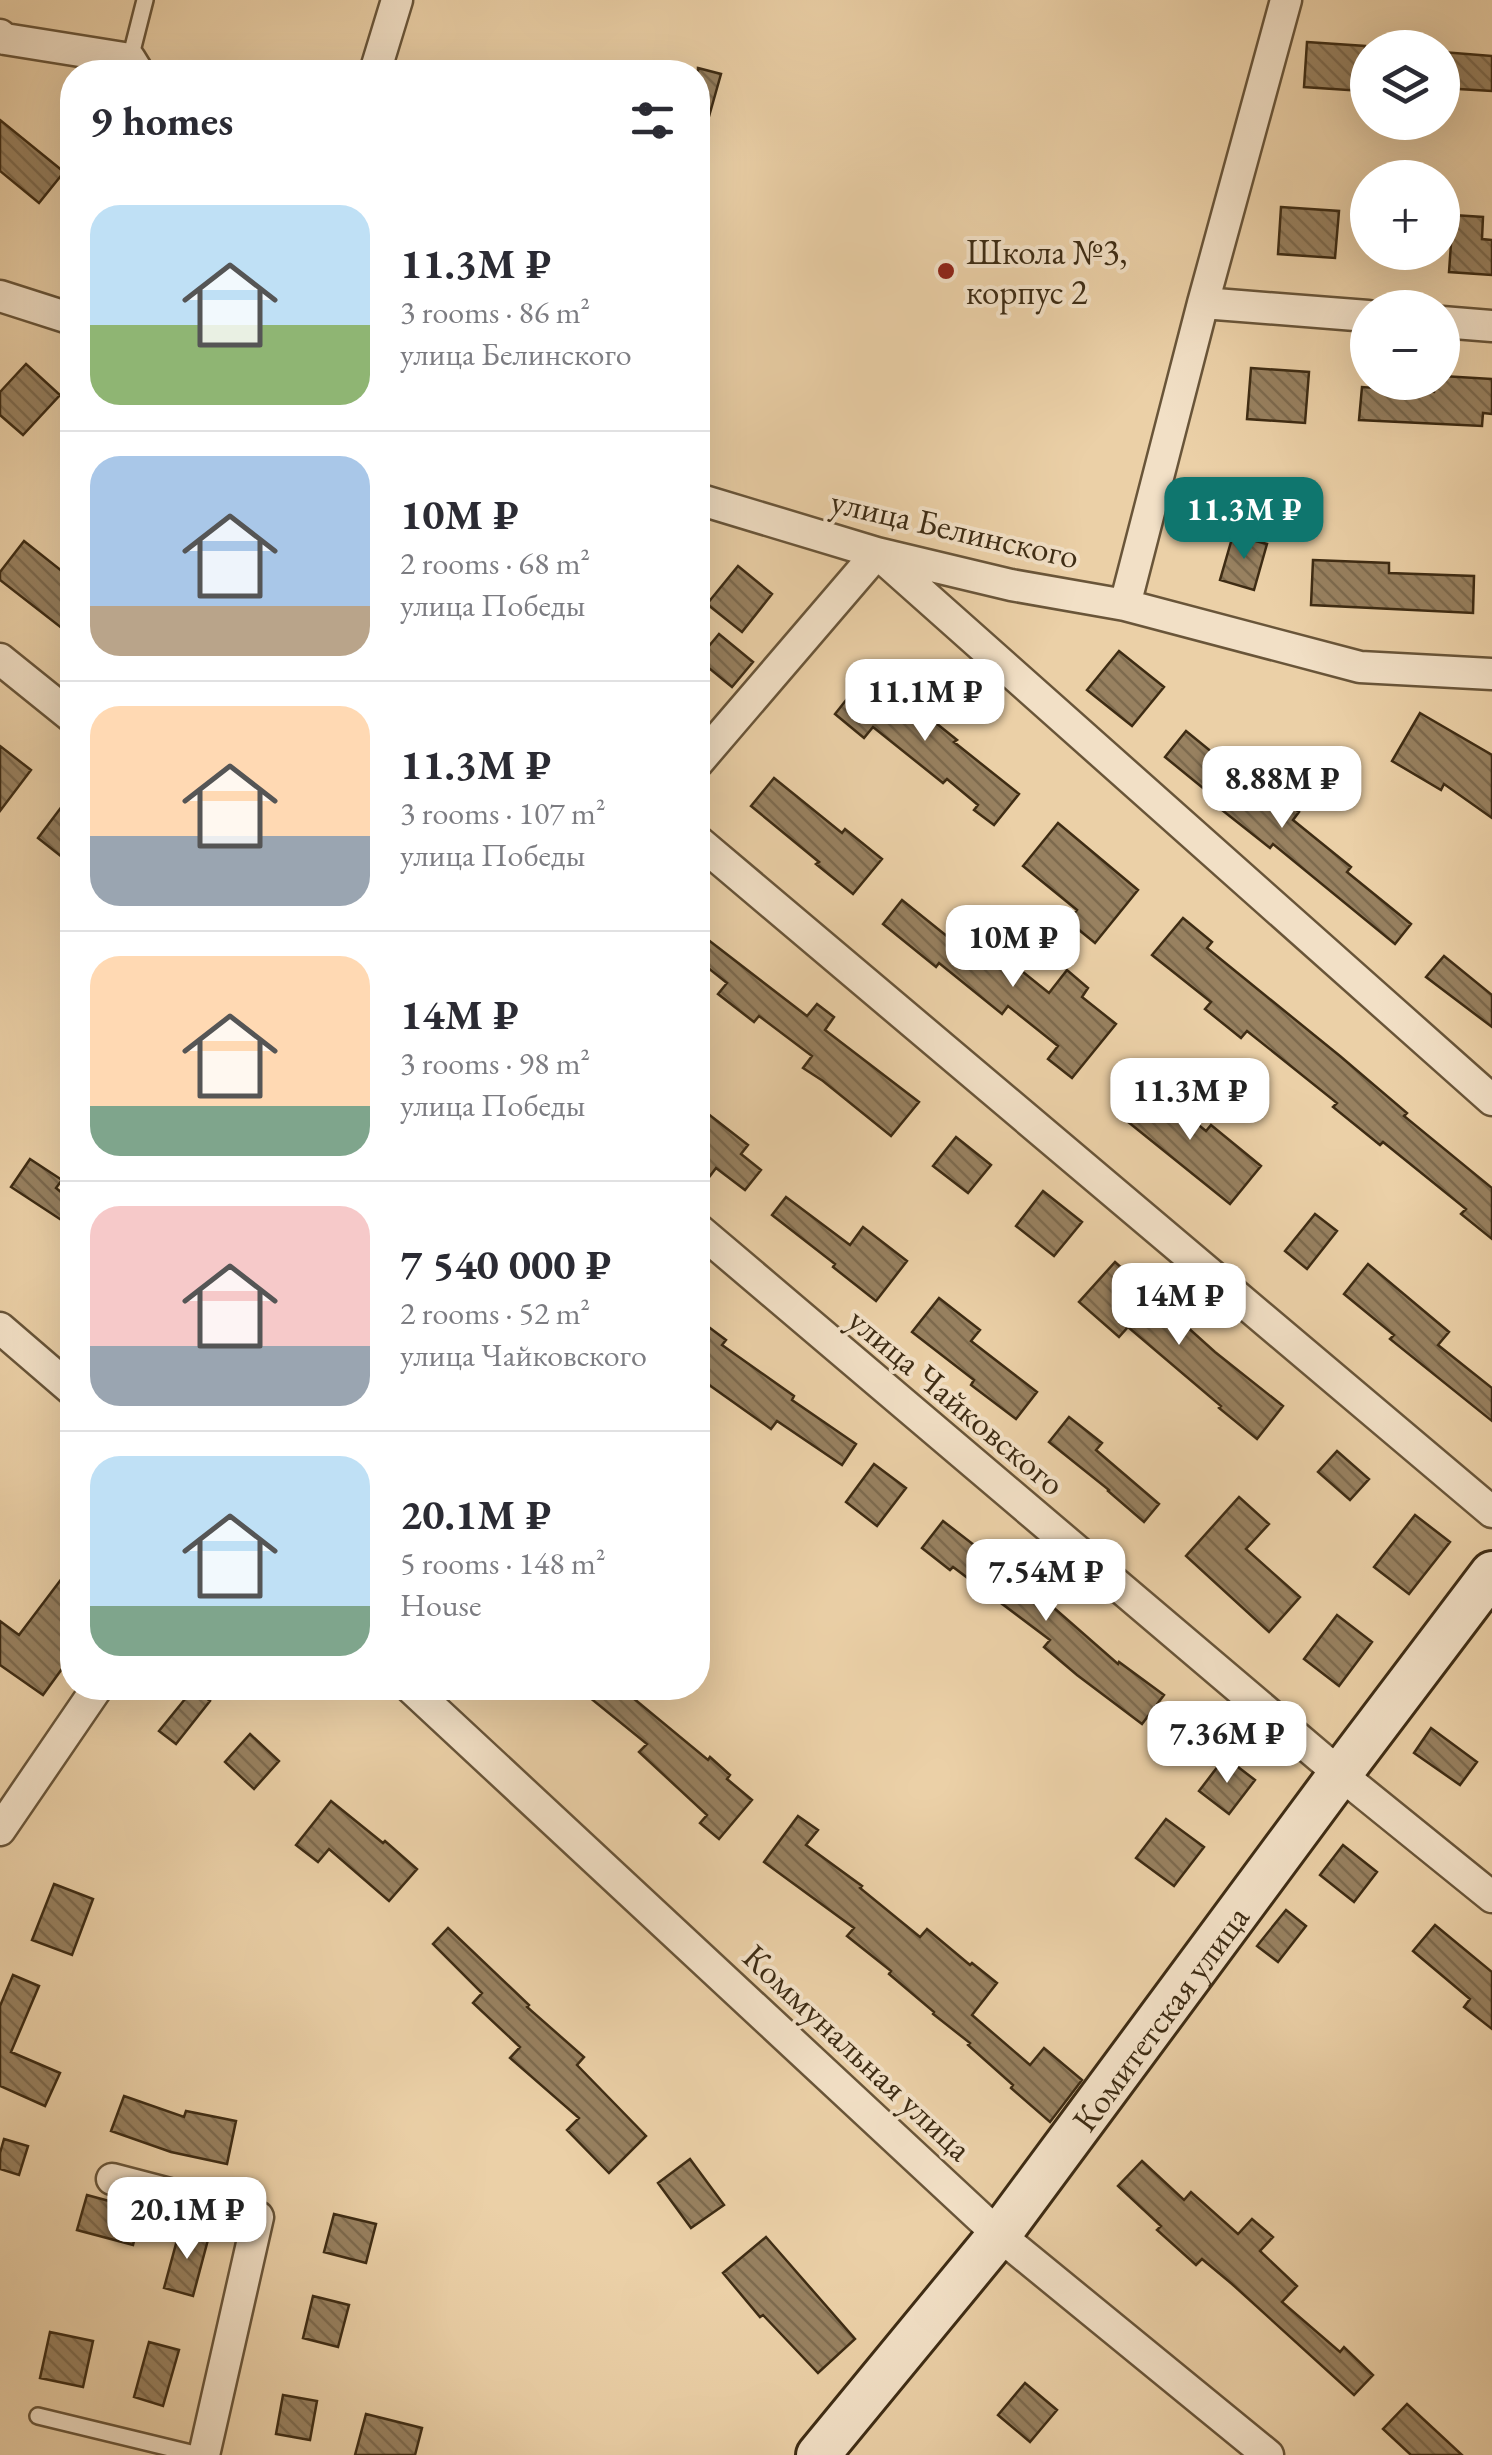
<!DOCTYPE html>
<html lang="en">
<head>
<meta charset="utf-8">
<style>
  body { margin:0; font-family:"EB Garamond",serif; background:#f2f2f3; color:#2b2b33; height:100vh; display:flex; flex-direction:column; font-size:38px; white-space:nowrap }
  * { box-sizing:border-box; margin:0 }
  p { font-size:32px; color:#7c7c81 }
  .icon { flex:none; width:55px; height:55px; fill:none; stroke:currentColor; stroke-width:2; stroke-linecap:round; stroke-linejoin:round }
  .map { position:relative; flex:1; overflow:hidden }
  .sheet { position:absolute; left:60px; top:60px; width:650px; height:1640px; display:flex; flex-direction:column; background:#fff; border-radius:40px; box-shadow:0 10px 40px #0002 }
  .sheet>* { flex:none }
  .buttons { position:absolute; left:1350px; top:30px; display:grid; gap:20px }
  .buttons a { display:grid; place-items:center; width:110px; height:110px; border-radius:50%; background:#fff; box-shadow:0 10px 40px #0002; font-size:50px }
  .price { position:absolute; translate:-50% -85px; padding:0 22px; border-radius:20px; background:#fff; color:#222; font-size:32px; line-height:65px; filter:drop-shadow(0 2px 5px #0008) }
  .price::after { content:''; position:absolute; left:50%; top:60px; width:30px; height:22px; margin-left:-15px; background:inherit; clip-path:polygon(0 0,100% 0,50% 100%) }
  .price.selected { background:#0f766e; color:#fff }
  ul { padding:0; list-style:none }
  li { display:flex; align-items:center; gap:30px; height:250px; padding:0 30px }
  li+li { border-top:2px solid #e1e1e2 }
  li span { display:grid; place-items:center; flex:none; width:280px; height:200px; border-radius:30px; color:#555 }
  li>.icon { margin-inline-start:auto }
  span .icon { width:120px; height:120px; fill:#fffc; stroke-width:1 }
  li b { font-size:42px }
  h2 { display:flex; justify-content:space-between; align-items:center; height:120px; padding:0 30px; font-size:42px }
  .map>svg:first-child { display:block }
</style>
</head>
<body>
<div class="map">
<svg width="1492" height="2455" viewBox="0 0 1492 2455">
  <defs>
    <pattern id="building-back-hatch" width="6" height="6" patternUnits="userSpaceOnUse" patternTransform="scale(2.5)"><rect width="6" height="6" fill="#988160"/><path d="M-1 5l2 2M0 0l6 6M5-1l2 2" fill="none" stroke="#7d6a4e"/></pattern>
  </defs>
  <rect width="100%" height="100%" fill="#ebd0a7"/>
  <filter id="stains"><feTurbulence type="fractalNoise" baseFrequency=".002" numOctaves="4"/><feColorMatrix values="0 0 0 0 .2 0 0 0 0 .09 0 0 0 0 .02 0 0 0 .5 -.17"/></filter>
  <radialGradient id="worn" r=".72"><stop offset=".6" stop-color="#630" stop-opacity="0"/><stop offset="1" stop-color="#630" stop-opacity=".3"/></radialGradient>
  <path fill="url(#building-back-hatch)" stroke="#3e2c14" stroke-width="2.5" d="M 1307,42 L 1365,46 L 1362,91 L 1304,87 Z
    M 1442,52 L 1492,56 L 1492,91 L 1442,88 Z
    M 698,68 L 721,74 L 704,134 L 698,133 Z
    M 0,120 L 64,172 L 39,203 L 0,171 Z
    M 1281,207 L 1339,211 L 1335,258 L 1278,254 Z
    M 1453,215 L 1483,217 L 1482,239 L 1492,240 L 1492,275 L 1449,272 Z
    M 26,364 L 60,395 L 23,435 L 0,415 L 0,392 Z
    M 1251,368 L 1309,372 L 1305,423 L 1247,419 Z
    M 1442,376 L 1492,379 L 1492,414 L 1483,413 L 1482,426 L 1359,420 L 1362,387 L 1434,392 L 1435,382 L 1442,382 Z
    M 1233,535 L 1267,544 L 1254,590 L 1220,580 Z
    M 24,541 L 72,579 L 72,636 L 0,580 L 0,572 Z
    M 1313,560 L 1389,563 L 1389,573 L 1474,576 L 1473,613 L 1311,605 Z
    M 738,566 L 772,594 L 742,632 L 707,604 Z
    M 719,634 L 753,662 L 732,687 L 698,659 Z
    M 1119,651 L 1164,687 L 1132,726 L 1087,690 Z
    M 870,670 L 957,740 L 954,742 L 1019,794 L 994,825 L 974,810 L 978,805 L 947,779 L 943,783 L 873,727 L 864,738 L 835,714 Z
    M 1420,713 L 1492,755 L 1492,818 L 1444,784 L 1441,790 L 1392,761 Z
    M 1186,731 L 1246,780 L 1252,774 L 1299,812 L 1293,820 L 1351,867 L 1347,872 L 1411,924 L 1395,944 L 1273,844 L 1270,848 L 1222,810 L 1225,806 L 1165,757 Z
    M 0,746 L 31,770 L 0,811 Z
    M 774,778 L 842,833 L 845,829 L 882,859 L 853,894 L 816,864 L 819,862 L 751,806 Z
    M 72,793 L 72,865 L 38,838 Z
    M 1058,823 L 1138,890 L 1095,943 L 1068,921 L 1077,910 L 1023,866 Z
    M 902,900 L 979,962 L 992,947 L 1049,993 L 1067,970 L 1088,988 L 1082,997 L 1116,1024 L 1072,1078 L 1048,1059 L 1058,1046 L 1008,1006 L 1002,1014 L 939,963 L 936,967 L 883,924 Z
    M 1183,918 L 1212,942 L 1207,948 L 1340,1056 L 1407,1113 L 1404,1116 L 1492,1188 L 1492,1239 L 1461,1214 L 1466,1209 L 1383,1142 L 1380,1145 L 1333,1107 L 1337,1103 L 1247,1031 L 1241,1038 L 1205,1009 L 1211,1002 L 1152,955 Z
    M 698,932 L 807,1016 L 817,1004 L 834,1017 L 825,1030 L 919,1102 L 891,1136 L 823,1081 L 803,1068 L 812,1056 L 759,1016 L 754,1022 L 718,994 L 727,983 L 698,960 Z
    M 1444,956 L 1492,995 L 1492,1027 L 1426,977 Z
    M 1143,1080 L 1206,1131 L 1211,1125 L 1261,1166 L 1230,1204 L 1117,1113 Z
    M 698,1106 L 748,1145 L 741,1154 L 761,1170 L 745,1190 L 716,1168 L 710,1176 L 698,1167 Z
    M 956,1137 L 991,1165 L 968,1193 L 933,1166 Z
    M 30,1159 L 62,1180 L 56,1188 L 72,1201 L 72,1227 L 11,1187 Z
    M 1043,1191 L 1082,1222 L 1054,1256 L 1016,1226 Z
    M 786,1197 L 850,1245 L 863,1227 L 907,1261 L 876,1301 L 833,1267 L 835,1264 L 772,1215 Z
    M 1315,1214 L 1337,1231 L 1307,1269 L 1285,1251 Z
    M 1115,1262 L 1215,1352 L 1283,1406 L 1257,1439 L 1219,1408 L 1221,1406 L 1128,1327 L 1119,1337 L 1079,1302 Z
    M 1368,1264 L 1449,1332 L 1438,1345 L 1492,1388 L 1492,1421 L 1390,1339 L 1394,1335 L 1344,1294 Z
    M 939,1298 L 980,1330 L 971,1341 L 1037,1392 L 1016,1419 L 971,1385 L 974,1380 L 912,1332 Z
    M 698,1319 L 726,1340 L 722,1345 L 794,1396 L 792,1400 L 856,1444 L 842,1465 L 777,1421 L 771,1429 L 698,1377 Z
    M 1069,1417 L 1102,1443 L 1096,1450 L 1159,1504 L 1144,1522 L 1108,1491 L 1109,1490 L 1049,1442 Z
    M 1337,1451 L 1369,1479 L 1350,1500 L 1318,1472 Z
    M 874,1464 L 906,1488 L 877,1526 L 846,1502 Z
    M 1239,1497 L 1269,1524 L 1246,1549 L 1300,1597 L 1269,1632 L 1186,1556 Z
    M 1415,1515 L 1450,1542 L 1409,1594 L 1374,1567 Z
    M 943,1521 L 1045,1600 L 1118,1664 L 1119,1662 L 1164,1695 L 1142,1724 L 1077,1675 L 1044,1647 L 1050,1640 L 953,1567 L 950,1570 L 922,1548 Z
    M 72,1565 L 72,1655 L 43,1695 L 0,1665 L 0,1621 L 19,1635 Z
    M 1337,1615 L 1372,1642 L 1339,1686 L 1304,1659 Z
    M 194,1688 L 210,1701 L 176,1744 L 159,1731 Z
    M 578,1688 L 621,1688 L 708,1760 L 710,1757 L 730,1775 L 727,1779 L 752,1800 L 719,1839 L 700,1823 L 707,1815 L 639,1752 L 647,1744 Z
    M 1431,1728 L 1477,1762 L 1460,1785 L 1414,1753 Z
    M 250,1734 L 279,1761 L 254,1789 L 225,1762 Z
    M 1225,1757 L 1255,1780 L 1229,1814 L 1199,1791 Z
    M 331,1801 L 383,1843 L 385,1841 L 417,1869 L 389,1901 L 329,1849 L 318,1862 L 296,1845 Z
    M 798,1816 L 818,1830 L 806,1845 L 862,1886 L 860,1888 L 920,1937 L 927,1929 L 970,1965 L 972,1963 L 997,1983 L 972,2015 L 1030,2065 L 1044,2048 L 1082,2080 L 1050,2122 L 1011,2088 L 1013,2085 L 968,2045 L 970,2043 L 933,2014 L 934,2012 L 889,1974 L 891,1971 L 847,1936 L 854,1928 L 764,1862 Z
    M 1166,1819 L 1204,1847 L 1174,1886 L 1136,1858 Z
    M 1343,1845 L 1377,1872 L 1354,1902 L 1320,1875 Z
    M 54,1884 L 93,1899 L 72,1955 L 32,1940 Z
    M 1286,1910 L 1306,1926 L 1278,1962 L 1257,1946 Z
    M 1435,1925 L 1492,1972 L 1492,2029 L 1464,2007 L 1470,1999 L 1413,1951 Z
    M 448,1928 L 529,2005 L 527,2007 L 584,2057 L 577,2065 L 646,2136 L 609,2173 L 567,2130 L 579,2118 L 510,2058 L 520,2047 L 473,2003 L 482,1993 L 433,1944 Z
    M 13,1975 L 39,1986 L 11,2052 L 60,2073 L 45,2106 L 0,2086 L 0,2006 Z
    M 124,2096 L 184,2117 L 186,2111 L 236,2121 L 227,2164 L 171,2152 L 111,2131 Z
    M 4,2139 L 28,2146 L 19,2175 L 0,2169 L 0,2153 Z
    M 690,2159 L 724,2205 L 691,2228 L 658,2183 Z
    M 1142,2161 L 1184,2200 L 1191,2192 L 1238,2234 L 1252,2219 L 1273,2237 L 1260,2251 L 1297,2286 L 1282,2302 L 1340,2352 L 1344,2347 L 1373,2375 L 1354,2395 L 1232,2284 L 1202,2259 L 1196,2265 L 1157,2230 L 1161,2226 L 1118,2186 Z
    M 87,2195 L 142,2210 L 133,2245 L 77,2230 Z
    M 334,2214 L 376,2224 L 366,2263 L 324,2252 Z
    M 180,2229 L 209,2236 L 193,2296 L 164,2288 Z
    M 766,2237 L 855,2339 L 818,2373 L 763,2315 L 760,2317 L 723,2273 Z
    M 313,2296 L 349,2305 L 338,2347 L 303,2338 Z
    M 50,2332 L 93,2341 L 83,2387 L 40,2378 Z
    M 149,2342 L 179,2350 L 163,2406 L 134,2397 Z
    M 1025,2383 L 1057,2410 L 1030,2442 L 998,2415 Z
    M 283,2395 L 317,2401 L 310,2440 L 276,2434 Z
    M 1407,2404 L 1462,2455 L 1411,2455 L 1383,2429 Z
    M 366,2414 L 422,2428 L 415,2455 L 355,2455 Z"/>
  <g fill="none" stroke-linecap="round" stroke-linejoin="round">
    <defs>
      <path id="lane" d="M 130,59 L 145,0
        M 38,2416 L 199,2455"/>
      <path id="street" d="M 0,35 L 5,39 L 130,59 L 138,72
        M 375,72 L 397,0
        M 0,296 L 72,319
        M 1203,303 L 1368,316
        M 1442,322 L 1492,326
        M 698,499 L 877,553 L 1011,585 L 1125,605 L 1360,667 L 1492,674
        M 1125,605 L 1203,303 L 1286,0
        M 0,659 L 72,717
        M 698,762 L 877,553 L 1492,1100
        M 698,841 L 1492,1512
        M 698,1229 L 1340,1774 L 1492,1897
        M 0,1328 L 72,1390
        M 411,1688 L 999,2235 L 1268,2455
        M 0,1830 L 97,1688
        M 112,2179 L 258,2217 L 204,2455"/>
      <g id="secondary">
        <path id="s1" d="M 818,2455 L 999,2235 L 1340,1774 L 1492,1573"/>
      </g>
    </defs>
    <use href="#lane" stroke="#695539" stroke-width="20"/>
    <use href="#street" stroke="#695539" stroke-width="35"/>
    <use href="#secondary" stroke="#3e2c14" stroke-width="48"/>
    <use href="#lane" stroke="#f2e0c6" stroke-width="15"/>
    <use href="#street" stroke="#f2e0c6" stroke-width="30"/>
    <use href="#secondary" stroke="#f2e0c6" stroke-width="42"/>
  </g>
  <circle fill="#8f2418" stroke="#f2e0c6" stroke-width="4" cx="946" cy="271" r="10"/>
  <g text-anchor="middle" dominant-baseline="central" stroke-width="8" stroke-linejoin="round" paint-order="stroke">
    <g font-size="35" fill="#3e2c14" stroke="#f2e0c6" text-anchor="start">
      <text x="966" y="251">Школа №3,<tspan x="966" dy="40">корпус 2</tspan></text>
    </g>
    <g font-size="35" fill="#3e2c14" stroke="#f2e0c6">
      <text transform="translate(955 528) rotate(13)">улица Белинского</text>
      <text transform="translate(957 1401) rotate(40)">улица Чайковского</text>
      <text stroke="none"><textPath href="#s1" startOffset="555">Комитетская улица</textPath></text>
      <text transform="translate(858 2052) rotate(43)">Коммунальная улица</text>
    </g>
  </g>
  <rect width="100%" height="100%" filter="url(#stains)"/>
  <rect width="100%" height="100%" fill="url(#worn)"/>
</svg>
<div class="buttons">
<a><svg class="icon" aria-label="layers" viewBox="0 0 24 24"><path d="M12 4l9 5-9 5-9-5zM3 14l9 5 9-5"/></svg></a>
<a>+</a>
<a>−</a>
</div>
<b class="price selected" style="left:1244px;top:562px">11.3M ₽</b>
<b class="price" style="left:925px;top:744px">11.1M ₽</b>
<b class="price" style="left:1282px;top:831px">8.88M ₽</b>
<b class="price" style="left:1013px;top:990px">10M ₽</b>
<b class="price" style="left:1190px;top:1143px">11.3M ₽</b>
<b class="price" style="left:1179px;top:1348px">14M ₽</b>
<b class="price" style="left:1046px;top:1624px">7.54M ₽</b>
<b class="price" style="left:1227px;top:1786px">7.36M ₽</b>
<b class="price" style="left:187px;top:2262px">20.1M ₽</b>
<section class="sheet">
<h2>9 homes<svg class="icon" aria-label="filters" viewBox="0 0 24 24"><path d="M4 7h16M4 17h16"/><circle cx="9" cy="7" r="2"/><circle cx="15" cy="17" r="2"/></svg></h2>
<ul>
<li><span style="background:linear-gradient(#bfe0f5 60%,#8fb573 0)"><svg class="icon" aria-label="home" viewBox="0 0 24 24"><path d="M3 11l9-7 9 7M6 9v11h12V9"/></svg></span><div><b>11.3M ₽</b><p>3 rooms · 86 m²</p><p>улица Белинского</p></div></li>
<li><span style="background:linear-gradient(#a9c7e8 75%,#b9a48a 0)"><svg class="icon" aria-label="home" viewBox="0 0 24 24"><path d="M3 11l9-7 9 7M6 9v11h12V9"/></svg></span><div><b>10M ₽</b><p>2 rooms · 68 m²</p><p>улица Победы</p></div></li>
<li><span style="background:linear-gradient(#ffd9b3 65%,#9aa5b1 0)"><svg class="icon" aria-label="home" viewBox="0 0 24 24"><path d="M3 11l9-7 9 7M6 9v11h12V9"/></svg></span><div><b>11.3M ₽</b><p>3 rooms · 107 m²</p><p>улица Победы</p></div></li>
<li><span style="background:linear-gradient(#ffd9b3 75%,#7fa58c 0)"><svg class="icon" aria-label="home" viewBox="0 0 24 24"><path d="M3 11l9-7 9 7M6 9v11h12V9"/></svg></span><div><b>14M ₽</b><p>3 rooms · 98 m²</p><p>улица Победы</p></div></li>
<li><span style="background:linear-gradient(#f6c9c9 70%,#9aa5b1 0)"><svg class="icon" aria-label="home" viewBox="0 0 24 24"><path d="M3 11l9-7 9 7M6 9v11h12V9"/></svg></span><div><b>7 540 000 ₽</b><p>2 rooms · 52 m²</p><p>улица Чайковского</p></div></li>
<li><span style="background:linear-gradient(#bfe0f5 75%,#7fa58c 0)"><svg class="icon" aria-label="home" viewBox="0 0 24 24"><path d="M3 11l9-7 9 7M6 9v11h12V9"/></svg></span><div><b>20.1M ₽</b><p>5 rooms · 148 m²</p><p>House</p></div></li>
</ul>
</section>
</div>
</body>
</html>
